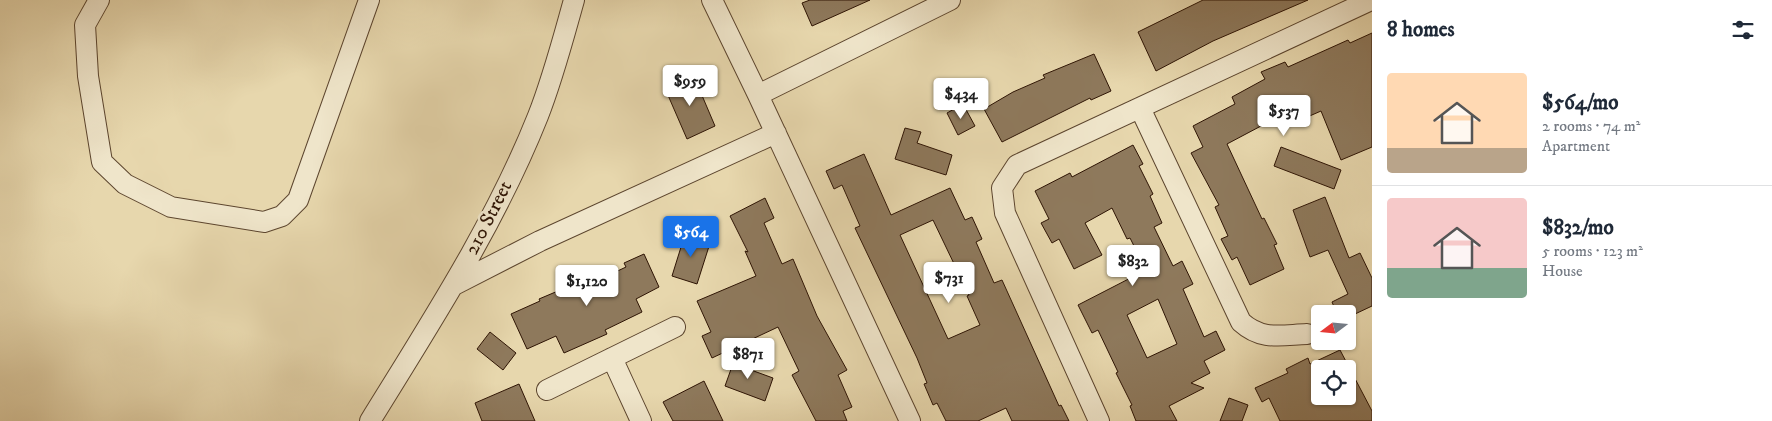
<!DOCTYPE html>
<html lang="en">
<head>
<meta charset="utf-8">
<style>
  body { margin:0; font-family:"IM FELL DW Pica",serif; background:#f6f6f7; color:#1f2937; height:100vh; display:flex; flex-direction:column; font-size:19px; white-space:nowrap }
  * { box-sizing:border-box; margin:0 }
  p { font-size:16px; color:#747a83 }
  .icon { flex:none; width:28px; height:28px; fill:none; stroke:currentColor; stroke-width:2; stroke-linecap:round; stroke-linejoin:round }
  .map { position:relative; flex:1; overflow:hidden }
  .side { display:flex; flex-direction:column; background:#fff; width:400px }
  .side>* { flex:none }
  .needle { width:32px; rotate:254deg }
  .buttons { position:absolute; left:1311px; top:305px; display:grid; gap:10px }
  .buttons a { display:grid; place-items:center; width:45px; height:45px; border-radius:5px; background:#fff; box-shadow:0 1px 4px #0004; font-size:25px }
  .price { position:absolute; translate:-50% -42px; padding:0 11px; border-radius:5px; background:#fff; color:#222; font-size:16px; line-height:32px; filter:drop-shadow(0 1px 2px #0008) }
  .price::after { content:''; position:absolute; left:50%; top:30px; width:15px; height:11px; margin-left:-8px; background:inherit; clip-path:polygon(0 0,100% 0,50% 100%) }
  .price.current { background:#1a73e8; color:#fff }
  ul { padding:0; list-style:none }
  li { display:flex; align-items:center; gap:15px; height:125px; padding:0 15px }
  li+li { border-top:1px solid #e0e1e3 }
  li span { display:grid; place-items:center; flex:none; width:140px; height:100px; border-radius:5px; color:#555 }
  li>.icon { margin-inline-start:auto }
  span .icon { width:60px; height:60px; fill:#fffc; stroke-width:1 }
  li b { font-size:21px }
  h2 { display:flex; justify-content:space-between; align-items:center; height:60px; padding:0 15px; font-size:21px }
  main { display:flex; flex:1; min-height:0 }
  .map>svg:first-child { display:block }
</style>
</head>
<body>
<main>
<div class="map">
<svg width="1372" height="421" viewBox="0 0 1372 421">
  <rect width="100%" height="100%" fill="#e7d7ad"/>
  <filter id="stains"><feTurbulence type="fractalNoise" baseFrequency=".004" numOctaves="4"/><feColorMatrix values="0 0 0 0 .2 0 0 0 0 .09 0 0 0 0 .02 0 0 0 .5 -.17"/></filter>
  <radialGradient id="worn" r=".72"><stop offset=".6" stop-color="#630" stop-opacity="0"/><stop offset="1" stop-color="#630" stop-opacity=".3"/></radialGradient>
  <path fill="#8e795c" stroke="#2e1404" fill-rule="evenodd" d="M 810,0 L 870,0 L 812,26 L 802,3 Z
    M 1203,0 L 1308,0 L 1213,41 L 1156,71 L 1138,32 Z
    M 1372,33 L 1372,147 L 1341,160 L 1321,111 L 1289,125 L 1295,108 L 1227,144 L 1262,219 L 1264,218 L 1277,244 L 1274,245 L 1284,269 L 1250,285 L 1237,257 L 1232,260 L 1221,239 L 1228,236 L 1215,207 L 1219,205 L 1191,153 L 1203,147 L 1193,126 L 1235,104 L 1232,97 L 1265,79 L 1261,72 L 1285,62 L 1288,67 L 1348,40 L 1350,43 Z
    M 1094,54 L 1111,91 L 1091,100 L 1090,98 L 1002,142 L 984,109 L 1013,92 L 1045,78 L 1043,75 Z
    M 685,75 L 688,82 L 695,79 L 715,126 L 687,139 L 667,93 L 674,90 L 670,81 Z
    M 963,104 L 975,126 L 958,135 L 947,113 Z
    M 905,128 L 921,132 L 917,143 L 952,155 L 946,175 L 895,159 Z
    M 1133,145 L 1143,164 L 1139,166 L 1153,194 L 1150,196 L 1162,223 L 1154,227 L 1173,266 L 1182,261 L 1193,284 L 1183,289 L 1204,337 L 1216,331 L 1225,350 L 1204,361 L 1210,373 L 1191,383 L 1204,388 L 1169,406 L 1177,421 L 1136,421 L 1130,406 L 1132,405 L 1116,373 L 1118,372 L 1098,330 L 1092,333 L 1078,305 L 1146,270 L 1130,238 L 1127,239 L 1112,208 L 1085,223 L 1102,255 L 1074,269 L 1059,239 L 1052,243 L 1041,223 L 1049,219 L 1035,191 L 1070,173 L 1072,177 ZM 1158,299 L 1177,344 L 1147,358 L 1127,315 Z
    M 1281,147 L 1341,170 L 1334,189 L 1274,166 Z
    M 864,154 L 891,215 L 950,188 L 965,220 L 972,217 L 982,239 L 976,242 L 994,283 L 1002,280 L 1059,406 L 1061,405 L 1069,421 L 1012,421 L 1006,408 L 978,421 L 946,421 L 937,403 L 933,405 L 924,384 L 927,383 L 917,358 L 855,228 L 860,226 L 842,185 L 834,189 L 826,171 ZM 933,220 L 969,295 L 967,296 L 980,325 L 948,339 L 900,235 Z
    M 1325,197 L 1349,258 L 1360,253 L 1372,278 L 1372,306 L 1355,314 L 1337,314 L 1332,302 L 1348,294 L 1328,250 L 1310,257 L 1293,210 Z
    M 765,198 L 774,218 L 764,223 L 782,264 L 793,259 L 817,316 L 847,370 L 838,375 L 852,407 L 843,411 L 847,421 L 816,421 L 792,375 L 799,371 L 778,327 L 712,358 L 702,336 L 711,332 L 697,301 L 756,276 L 745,251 L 748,252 L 730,216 Z
    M 686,231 L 711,240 L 697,284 L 672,276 Z
    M 644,254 L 659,287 L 636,299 L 642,312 L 605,330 L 607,334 L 564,353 L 556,336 L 527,349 L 511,314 L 540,301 L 539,299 L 565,288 L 564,285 L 582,277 L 586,286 L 626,267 L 624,263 Z
    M 490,332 L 516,353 L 503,370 L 477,349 Z
    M 1340,350 L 1372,411 L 1372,421 L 1280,421 L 1269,398 L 1262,402 L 1255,388 L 1288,373 L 1286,369 L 1308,358 L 1310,364 ZM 1320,369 L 1348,369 L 1348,396 L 1320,396 Z
    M 735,358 L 753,365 L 751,370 L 773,378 L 765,401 L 725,386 Z
    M 704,381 L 723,421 L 673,421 L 663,402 Z
    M 519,384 L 535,421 L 482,421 L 475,403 Z
    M 1229,398 L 1248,405 L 1242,421 L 1220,421 Z"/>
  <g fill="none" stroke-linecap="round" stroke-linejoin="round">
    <defs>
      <path id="minor" d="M 99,0 L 85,25 L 88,76 L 102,162 L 125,184 L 171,207 L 264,222 L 282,216 L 298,200 L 369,0
        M 712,0 L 758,95 L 910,421
        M 758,95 L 950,0
        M 1140,108 L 1241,322 C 1262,341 1281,335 1307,334
        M 454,285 L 540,241 L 776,133
        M 612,358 L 641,421
        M 547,390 L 675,327
        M 370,421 C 431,322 495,224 538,116 C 553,78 563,39 574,0
        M 1099,421 L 1005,213 L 1002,188 L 1017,165 L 1371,0"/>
    </defs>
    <use href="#minor" stroke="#5c452e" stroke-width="22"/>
    <use href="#minor" stroke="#efe5ca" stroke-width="20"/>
  </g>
  <g text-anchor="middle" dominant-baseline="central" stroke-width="5" stroke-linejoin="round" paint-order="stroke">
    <g font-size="20" fill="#2e1404" stroke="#efe5ca">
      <text transform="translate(489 218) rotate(-63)">210 Street</text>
    </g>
  </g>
  <rect width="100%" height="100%" filter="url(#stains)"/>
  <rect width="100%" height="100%" fill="url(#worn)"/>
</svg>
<div class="buttons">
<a><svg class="needle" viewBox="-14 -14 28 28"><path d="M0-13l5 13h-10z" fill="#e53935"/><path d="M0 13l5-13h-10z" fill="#747a83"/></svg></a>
<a><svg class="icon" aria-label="locate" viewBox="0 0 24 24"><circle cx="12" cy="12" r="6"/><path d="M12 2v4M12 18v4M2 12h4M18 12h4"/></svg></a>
</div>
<b class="price" style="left:690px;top:107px">$959</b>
<b class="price" style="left:961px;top:120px">$434</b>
<b class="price" style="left:1284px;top:137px">$537</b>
<b class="price current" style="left:691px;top:258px">$564</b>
<b class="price" style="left:1133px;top:287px">$832</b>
<b class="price" style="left:949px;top:304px">$731</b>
<b class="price" style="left:587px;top:307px">$1,120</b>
<b class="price" style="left:748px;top:380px">$871</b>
</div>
<section class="side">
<h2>8 homes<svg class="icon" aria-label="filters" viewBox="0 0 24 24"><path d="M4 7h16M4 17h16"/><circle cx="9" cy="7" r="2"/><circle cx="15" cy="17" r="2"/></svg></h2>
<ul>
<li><span style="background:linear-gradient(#ffd9b3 75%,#b9a48a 0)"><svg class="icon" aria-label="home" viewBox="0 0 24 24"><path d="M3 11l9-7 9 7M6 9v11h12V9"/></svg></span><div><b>$564/mo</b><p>2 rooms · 74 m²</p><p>Apartment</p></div></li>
<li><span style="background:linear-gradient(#f6c9c9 70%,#7fa58c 0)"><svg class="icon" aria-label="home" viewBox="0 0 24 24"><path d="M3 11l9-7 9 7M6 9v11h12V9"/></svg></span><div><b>$832/mo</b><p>5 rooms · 123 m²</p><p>House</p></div></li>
</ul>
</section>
</main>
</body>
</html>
